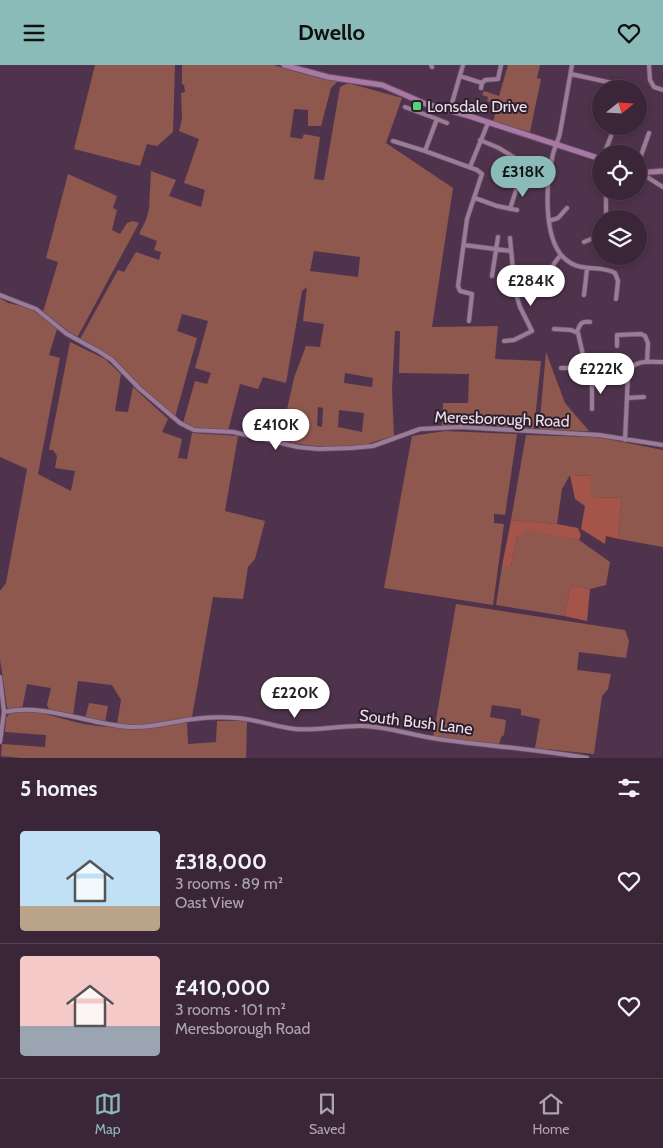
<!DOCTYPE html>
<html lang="en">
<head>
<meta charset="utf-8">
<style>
  body { margin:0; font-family:Cabin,sans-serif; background:#463244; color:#f1f3f6; height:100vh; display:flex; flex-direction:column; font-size:19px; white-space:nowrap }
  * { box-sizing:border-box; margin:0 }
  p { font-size:16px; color:#aca5ae }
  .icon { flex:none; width:28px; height:28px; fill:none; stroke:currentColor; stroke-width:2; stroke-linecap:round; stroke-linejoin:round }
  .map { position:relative; height:693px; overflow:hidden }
  .details { display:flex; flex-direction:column; background:#3b2639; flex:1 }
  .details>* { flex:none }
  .needle { width:32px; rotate:72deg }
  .fabs { position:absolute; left:592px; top:15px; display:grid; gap:10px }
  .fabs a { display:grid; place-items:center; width:55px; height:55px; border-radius:50%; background:#3b2639; box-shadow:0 2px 8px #0003,0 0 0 1px #544353; font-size:25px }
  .price { position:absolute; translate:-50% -42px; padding:0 11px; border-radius:18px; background:#fff; color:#222; font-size:16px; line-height:32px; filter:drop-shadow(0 1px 2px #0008) }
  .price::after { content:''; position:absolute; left:50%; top:30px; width:15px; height:11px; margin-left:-8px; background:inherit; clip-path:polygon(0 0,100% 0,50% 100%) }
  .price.selected { background:#8bbbb9; color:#111 }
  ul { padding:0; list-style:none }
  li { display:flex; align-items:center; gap:15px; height:125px; padding:0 20px }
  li+li { border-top:1px solid #544353 }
  li span { display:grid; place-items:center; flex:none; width:140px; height:100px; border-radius:5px; color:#555 }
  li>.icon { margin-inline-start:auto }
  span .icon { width:60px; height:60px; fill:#fffc; stroke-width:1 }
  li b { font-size:21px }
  h2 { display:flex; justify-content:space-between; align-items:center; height:60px; padding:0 20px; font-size:21px }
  header { display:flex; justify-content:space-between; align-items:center; height:65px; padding:0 20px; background:#8bbbb9; color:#111; font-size:22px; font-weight:700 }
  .menu { display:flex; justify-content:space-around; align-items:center; height:70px; border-top:1px solid #544353; background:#3b2639; font-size:14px; color:#aca5ae }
  .menu a { display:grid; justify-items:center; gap:2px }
  .menu .selected { color:#8bbbb9 }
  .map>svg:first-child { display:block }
</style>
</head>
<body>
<header><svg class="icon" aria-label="menu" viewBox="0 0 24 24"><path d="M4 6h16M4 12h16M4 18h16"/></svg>Dwello<svg class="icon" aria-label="heart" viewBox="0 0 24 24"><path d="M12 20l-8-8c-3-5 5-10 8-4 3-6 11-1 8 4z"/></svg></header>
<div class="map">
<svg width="663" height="693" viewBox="0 0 663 693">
  <rect width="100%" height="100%" fill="#4f334c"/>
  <path fill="#8e584f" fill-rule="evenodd" d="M 95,0 L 175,0 L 173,67 L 157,81 L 147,79 L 140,101 L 74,84 Z
    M 182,0 L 274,0 L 297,7 L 338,16 L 331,23 L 321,61 L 308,61 L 308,45 L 294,44 L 290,72 L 302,74 L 304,69 L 320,72 L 314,114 L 324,115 L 340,22 L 348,18 L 402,33 L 386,78 L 453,123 L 432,262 L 498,261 L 495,294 L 541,296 L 534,364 L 468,360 L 442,360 L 443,338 L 468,338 L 469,309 L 399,308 L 400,266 L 395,266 L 392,325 L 394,371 L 360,381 L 314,381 L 280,376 L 294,313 L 306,281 L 320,282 L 324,259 L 303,256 L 307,222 L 302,226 L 286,318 L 263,312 L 258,324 L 240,319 L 228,366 L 196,364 L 183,358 L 195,316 L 207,319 L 211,308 L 195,303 L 208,256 L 182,249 L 177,266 L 197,273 L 175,352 L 134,317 L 113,293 L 80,274 L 118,205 L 124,207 L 136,187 L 159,195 L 161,187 L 154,185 L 157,176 L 139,169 L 146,155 L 149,144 L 151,106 L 176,115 L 169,131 L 201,142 L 205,125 L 184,118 L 199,74 L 179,66 L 182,54 L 181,28 L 185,27 L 184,20 L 182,19 ZM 314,186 L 360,192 L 358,212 L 310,206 ZM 345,308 L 373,313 L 372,322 L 344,318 ZM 318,342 L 323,343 L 322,362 L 317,361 ZM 339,345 L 364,348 L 362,367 L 338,362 Z
    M 508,0 L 540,0 L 537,13 L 541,14 L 530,67 L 493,57 L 498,40 L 487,36 L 488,32 L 482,30 L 484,26 L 499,31 Z
    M 68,109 L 117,131 L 113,143 L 117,145 L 112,165 L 120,169 L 127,158 L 133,156 L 139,158 L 77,273 L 43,247 L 58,197 L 46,193 Z
    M 0,233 L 8,238 L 30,243 L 57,264 L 49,290 L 60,293 L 38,409 L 71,426 L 75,406 L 55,403 L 57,391 L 53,385 L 49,385 L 70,277 L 105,294 L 121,309 L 115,346 L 128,347 L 133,322 L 168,354 L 162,367 L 182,374 L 178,393 L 187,394 L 192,368 L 238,371 L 225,446 L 265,456 L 255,494 L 248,502 L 243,534 L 213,532 L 192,652 L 149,661 L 117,659 L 121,635 L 112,620 L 78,616 L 73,650 L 50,646 L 47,640 L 51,623 L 27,619 L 22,644 L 9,645 L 7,642 L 0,594 L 0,526 L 6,518 L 27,404 L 0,392 Z
    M 546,287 L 565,338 L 589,366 L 539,365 Z
    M 445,366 L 517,369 L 505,450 L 494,449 L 494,458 L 504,459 L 493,540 L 384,523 L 412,371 Z
    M 526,370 L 597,372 L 663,385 L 663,482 L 624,475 L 618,468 L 622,433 L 589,432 L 592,411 L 570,410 L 562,424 L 557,459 L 511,455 Z
    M 526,464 L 579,475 L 610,497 L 606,520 L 590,524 L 571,520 L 564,551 L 496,540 L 502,501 L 511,501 L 517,472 Z
    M 456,539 L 625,565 L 629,576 L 626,593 L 579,587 L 577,605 L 611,609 L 608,624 L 602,631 L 594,689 L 535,683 L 540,654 L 521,650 L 521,644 L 492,640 L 490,652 L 506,655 L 504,670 L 501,672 L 499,680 L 433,672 Z
    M 89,638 L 108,641 L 105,658 L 85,654 Z
    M 30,646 C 50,649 70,657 91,660 C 125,665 153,662 187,656 L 188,679 L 216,677 L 217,656 L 247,656 L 246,693 L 22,693 L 1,691 L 2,679 L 45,682 L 46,670 L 5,667 L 6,653 L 10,648 Z"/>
  <path fill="#a45448" d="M 570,410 L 592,411 L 590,432 L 622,433 L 618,468 L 624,475 L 606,471 L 605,479 L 581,464 L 585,441 L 575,434 Z
    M 511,455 L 557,459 L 578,463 L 581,470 L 579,475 L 526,465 L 517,472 L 511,501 L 502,501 Z
    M 571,520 L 590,524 L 587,556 L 564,551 Z"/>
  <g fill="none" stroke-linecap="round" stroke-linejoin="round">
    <defs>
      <path id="street" d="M 431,0 L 432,2
        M 572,0 C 568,23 564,45 560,68 C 558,77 553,85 552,94 C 546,120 543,173 564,193 C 581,209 599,199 615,208 L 618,216 L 616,234
        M 649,0 L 650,15 L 654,22 L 663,25
        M 571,9 L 612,18 L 621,24
        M 460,11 L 482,18
        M 481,23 L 482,18 L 485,15 L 498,14 L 501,0
        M 405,42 L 437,54 L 425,86
        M 450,45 L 463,0
        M 437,54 L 447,58
        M 480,75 L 499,83 L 515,93
        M 393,76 L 425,86 L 477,105 L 482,109 L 467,154 L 458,221 L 460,226 L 472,229 L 469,256
        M 604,89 L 615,61
        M 639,96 L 649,68
        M 470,102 L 488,58
        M 647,112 L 663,122
        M 606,126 L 606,154
        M 475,133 L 497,141 L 517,145
        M 510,144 L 519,116
        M 549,156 L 558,153 L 567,143
        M 584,177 L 601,170
        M 464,180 L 511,186
        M 492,211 L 498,172
        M 555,225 C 548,210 550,201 561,190
        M 0,230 L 36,244 L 67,269 L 100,287 L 112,295 L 139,323 L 180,358 L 194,365 L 233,367 L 298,382 L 318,384 L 351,383 L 373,381 L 420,364 L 460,362 L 599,370 L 663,380
        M 584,230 L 587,204
        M 554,264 L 571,265 L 578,268 L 583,290 L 591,306 L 592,315 L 627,316
        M 577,267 C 580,259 581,256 590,257
        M 504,276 L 514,275 L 532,266 L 520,242 L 515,226 L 510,173
        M 617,281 L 617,270 L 641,269 L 645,271 L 648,278 L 647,297
        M 561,303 L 575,303 L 586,297
        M 627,333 L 644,332
        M 592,344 L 592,315
        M 625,375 L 628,309 C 632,294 650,297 663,297
        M 0,612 L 4,647 L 0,677
        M 4,647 C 47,638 89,660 131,662 C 153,663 173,656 194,654 C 208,652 222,652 236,653 C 256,654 275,662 295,664 C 318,666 340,660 363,661 C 391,662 417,672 445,675 C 492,681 540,685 587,693"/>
      <path id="secondary" d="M 284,0 L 328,12 L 382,20 L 426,39 L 469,51 L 601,94
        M 639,108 L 663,106"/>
    </defs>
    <use href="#street" stroke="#685166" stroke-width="5.5"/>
    <use href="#secondary" stroke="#685166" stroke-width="7"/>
    <use href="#street" stroke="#9b7c98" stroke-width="4"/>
    <use href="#secondary" stroke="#a978a5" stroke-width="5"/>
  </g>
  <rect fill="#4ed675" stroke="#2d202c" stroke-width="2" x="412" y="36" width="10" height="10" rx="2.5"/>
  <g text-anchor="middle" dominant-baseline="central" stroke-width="4" stroke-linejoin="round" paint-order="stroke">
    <g font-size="16" fill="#efdded" stroke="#2d202c" text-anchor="start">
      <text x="427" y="41">Lonsdale Drive</text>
    </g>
    <g font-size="16" fill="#efdded" stroke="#2d202c">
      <text transform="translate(502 354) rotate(2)">Meresborough Road</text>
      <text transform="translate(416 657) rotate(7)">South Bush Lane</text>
    </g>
  </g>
</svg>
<div class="fabs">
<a><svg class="needle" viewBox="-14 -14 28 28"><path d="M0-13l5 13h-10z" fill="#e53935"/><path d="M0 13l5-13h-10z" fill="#aca5ae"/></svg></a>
<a><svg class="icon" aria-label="locate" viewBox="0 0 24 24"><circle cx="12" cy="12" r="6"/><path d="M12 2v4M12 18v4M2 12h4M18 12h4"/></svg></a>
<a><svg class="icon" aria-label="layers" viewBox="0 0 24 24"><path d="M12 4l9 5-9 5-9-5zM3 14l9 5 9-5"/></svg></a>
</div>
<b class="price selected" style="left:523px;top:133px">£318K</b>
<b class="price" style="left:531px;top:242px">£284K</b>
<b class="price" style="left:601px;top:330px">£222K</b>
<b class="price" style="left:276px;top:386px">£410K</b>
<b class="price" style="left:295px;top:654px">£220K</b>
</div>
<section class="details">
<h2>5 homes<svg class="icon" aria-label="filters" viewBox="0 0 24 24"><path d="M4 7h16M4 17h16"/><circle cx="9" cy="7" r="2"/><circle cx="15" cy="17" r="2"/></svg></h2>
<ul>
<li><span style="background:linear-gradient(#bfe0f5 75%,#b9a48a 0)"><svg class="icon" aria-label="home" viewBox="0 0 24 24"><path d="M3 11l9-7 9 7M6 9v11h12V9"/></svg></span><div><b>£318,000</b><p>3 rooms · 89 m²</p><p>Oast View</p></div><svg class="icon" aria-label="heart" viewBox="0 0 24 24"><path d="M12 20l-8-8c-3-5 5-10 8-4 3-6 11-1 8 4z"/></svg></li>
<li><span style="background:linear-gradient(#f6c9c9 70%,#9aa5b1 0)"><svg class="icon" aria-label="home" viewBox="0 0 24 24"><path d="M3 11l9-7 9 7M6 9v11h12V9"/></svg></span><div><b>£410,000</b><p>3 rooms · 101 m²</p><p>Meresborough Road</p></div><svg class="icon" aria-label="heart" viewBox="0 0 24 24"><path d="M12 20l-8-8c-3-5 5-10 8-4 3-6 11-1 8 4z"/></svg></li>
</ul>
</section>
<nav class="menu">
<a class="selected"><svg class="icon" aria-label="map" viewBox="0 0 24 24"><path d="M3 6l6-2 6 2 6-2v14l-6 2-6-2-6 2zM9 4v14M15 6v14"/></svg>Map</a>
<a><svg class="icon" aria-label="saved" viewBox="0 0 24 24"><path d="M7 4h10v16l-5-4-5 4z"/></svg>Saved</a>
<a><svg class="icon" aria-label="home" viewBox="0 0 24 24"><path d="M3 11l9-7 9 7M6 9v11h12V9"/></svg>Home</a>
</nav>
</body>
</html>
